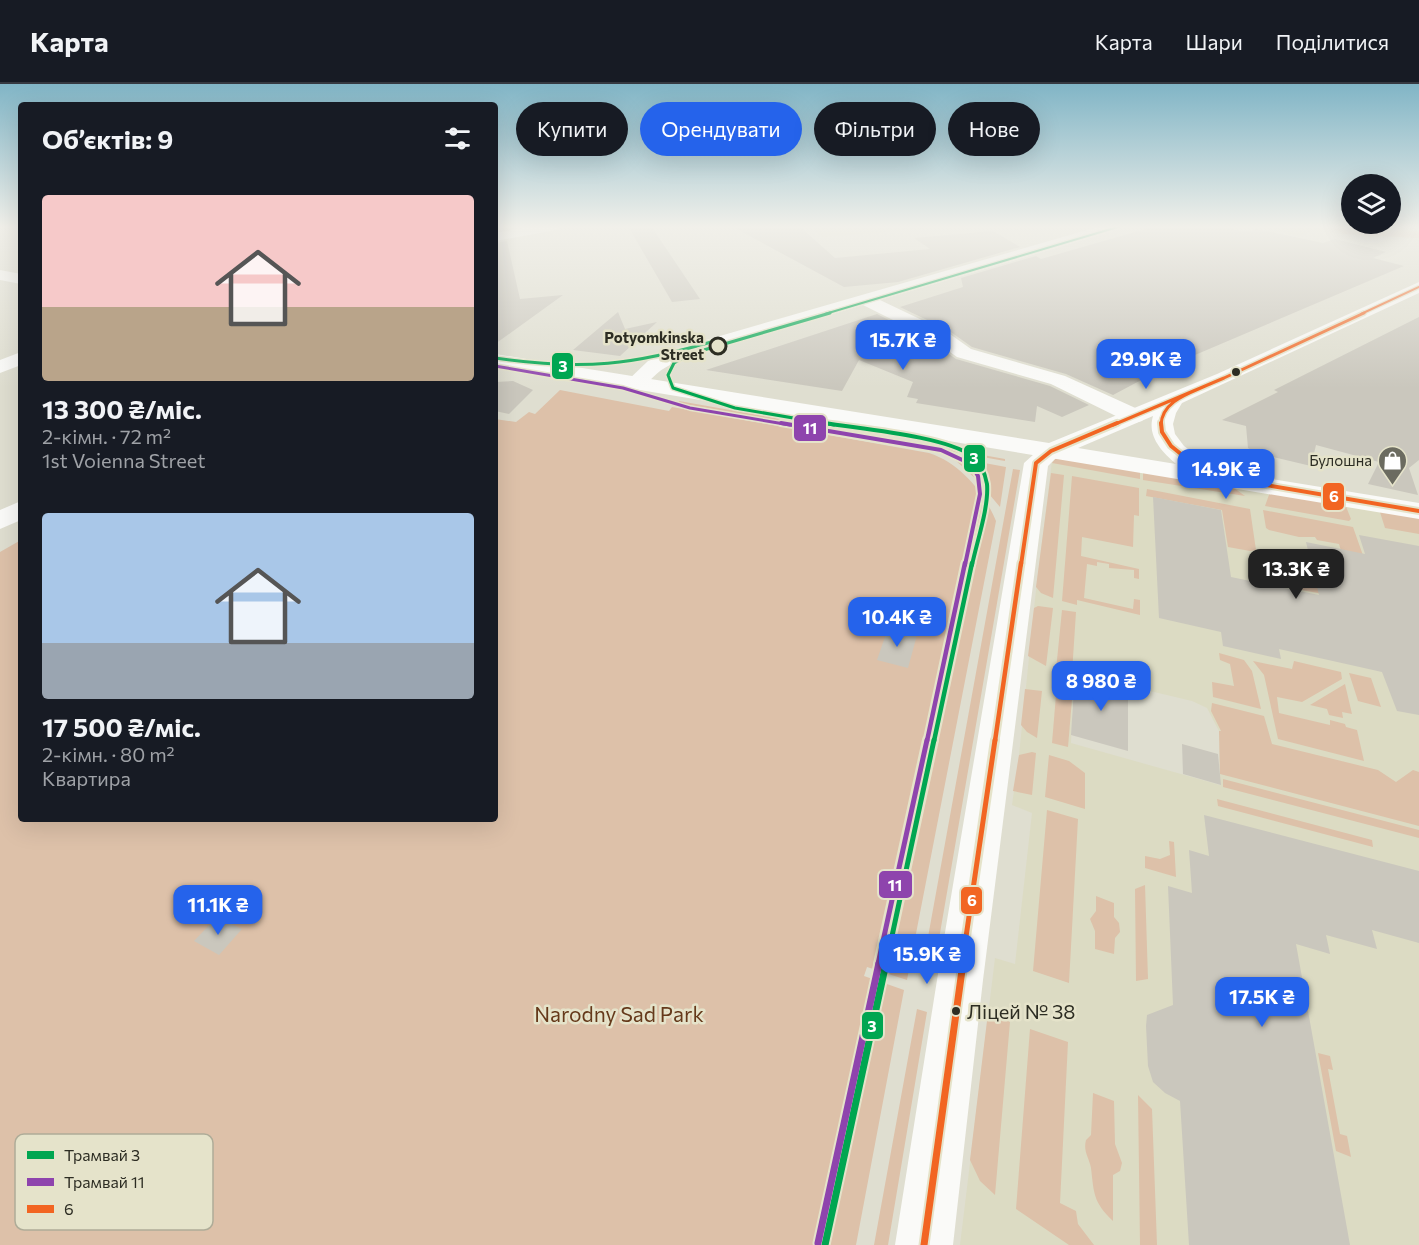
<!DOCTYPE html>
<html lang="uk">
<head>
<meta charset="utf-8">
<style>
  body { margin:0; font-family:Commissioner,sans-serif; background:#20242c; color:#f1f3f6; height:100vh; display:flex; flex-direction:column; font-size:22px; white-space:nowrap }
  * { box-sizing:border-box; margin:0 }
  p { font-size:20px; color:#9ea1a6 }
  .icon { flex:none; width:33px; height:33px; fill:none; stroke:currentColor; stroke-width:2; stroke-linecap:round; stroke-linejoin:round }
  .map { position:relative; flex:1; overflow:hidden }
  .drawer { position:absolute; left:18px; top:18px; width:480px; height:720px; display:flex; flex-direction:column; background:#171b24; border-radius:6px; box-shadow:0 6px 24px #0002 }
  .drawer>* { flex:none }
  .hud { position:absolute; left:516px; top:18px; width:570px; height:54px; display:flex; gap:12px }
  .buttons { position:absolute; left:1341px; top:90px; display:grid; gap:12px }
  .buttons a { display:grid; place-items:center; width:60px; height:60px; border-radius:50%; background:#171b24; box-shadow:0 6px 24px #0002; font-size:30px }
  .price { position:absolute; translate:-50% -51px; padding:0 14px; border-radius:12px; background:#2563eb; color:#fff; font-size:20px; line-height:39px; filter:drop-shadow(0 2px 3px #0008) }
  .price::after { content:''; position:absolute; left:50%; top:36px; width:18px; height:14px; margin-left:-9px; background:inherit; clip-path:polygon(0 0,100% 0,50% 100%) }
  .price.on { background:#222; color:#fff }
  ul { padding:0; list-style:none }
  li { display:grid; align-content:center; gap:12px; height:318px; padding:0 24px }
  li span { display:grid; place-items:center; height:186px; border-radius:6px; color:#555 }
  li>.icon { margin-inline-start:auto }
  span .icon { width:108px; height:108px; fill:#fffc; stroke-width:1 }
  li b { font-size:26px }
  h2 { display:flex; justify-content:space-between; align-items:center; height:72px; padding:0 24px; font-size:26px }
  .pill { padding:0 21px; border-radius:27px; background:#171b24; box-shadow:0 6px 24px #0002; font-size:21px; line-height:54px }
  .pill.on { background:#2563eb; color:#fff }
  header { display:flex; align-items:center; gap:36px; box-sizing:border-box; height:84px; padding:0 30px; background:#171b24; border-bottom:2px solid #363941 }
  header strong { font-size:28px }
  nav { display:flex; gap:33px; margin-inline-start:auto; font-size:21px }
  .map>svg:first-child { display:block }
</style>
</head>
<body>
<header>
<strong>Карта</strong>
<nav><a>Карта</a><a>Шари</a><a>Поділитися</a></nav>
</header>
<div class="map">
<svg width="1419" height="1161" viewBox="0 0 1419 1161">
  <rect width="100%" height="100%" fill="#dfded0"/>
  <path fill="#dcdbc3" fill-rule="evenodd" d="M 809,142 L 961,142 L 823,153 Z
    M 1258,142 L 1419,142 L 1419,157 L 1399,153 L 1381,154 L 1313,147 L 1299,152 Z
    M 1055,375 L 1419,433 L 1419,1161 L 960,1161 L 995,874 L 1015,880 L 1032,729 L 1012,721 L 1019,671 L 1035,515 L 1052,377 ZM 1074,589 L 1192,617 L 1207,624 L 1219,647 L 1220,701 L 1071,659 Z"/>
  <path fill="#ddc1a9" d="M 1316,142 L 1419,147 L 1419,154 L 1344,150 C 1336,143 1325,147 1316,142 Z
    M 560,306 L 669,327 L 672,323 L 929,369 C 960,379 984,408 996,437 L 907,896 L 867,883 L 864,892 L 904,906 L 856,1161 L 0,1161 L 0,468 L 21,456 L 21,735 L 495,735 L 495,335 L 516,338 L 529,328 L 535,330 Z
    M 679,317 L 966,368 L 1005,375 L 1005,377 L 678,319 Z
    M 952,373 L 1006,383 L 1000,423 L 978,397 Z
    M 1065,374 L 1140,387 L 1140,395 L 1052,379 L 1055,375 Z
    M 1013,385 L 1020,386 L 935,878 L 924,875 Z
    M 1143,388 L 1230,401 L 1245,412 L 1143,396 Z
    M 1051,389 L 1064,391 L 1053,514 L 1041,509 L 1036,503 Z
    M 1072,392 L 1139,404 L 1139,432 L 1134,431 L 1133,463 L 1082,453 L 1081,472 L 1139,485 L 1139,495 L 1134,494 L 1134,486 L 1109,484 L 1109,480 L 1097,478 L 1097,482 L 1087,480 L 1084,514 L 1133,525 L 1134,515 L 1140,516 L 1140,531 L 1077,516 L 1077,521 L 1062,517 Z
    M 1147,405 L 1250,425 L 1256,466 L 1250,467 L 1228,463 L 1222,426 L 1146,412 Z
    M 1270,408 L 1345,420 L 1351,435 L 1349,437 L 1265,422 Z
    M 1379,425 L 1419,433 L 1419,450 L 1385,444 Z
    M 1263,426 L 1353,443 L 1372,497 L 1344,477 L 1339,460 L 1317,456 L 1315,453 L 1299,453 L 1269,446 L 1266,444 Z
    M 1267,487 C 1287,491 1312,491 1323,510 L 1270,500 L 1262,496 L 1261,489 Z
    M 1038,522 L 1053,524 L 1046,582 L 1028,572 L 1034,524 Z
    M 1062,526 L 1076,528 L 1072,589 L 1056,586 Z
    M 1219,569 L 1244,576 L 1252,587 L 1261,625 L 1213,613 L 1212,598 L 1234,602 L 1230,580 L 1220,576 Z
    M 1253,577 L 1292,585 L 1294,577 L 1341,588 L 1342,595 L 1302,618 L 1277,613 L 1279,629 L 1330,641 L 1330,636 L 1345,640 L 1346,643 L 1357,646 L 1364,677 L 1278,655 L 1264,591 Z
    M 1349,589 L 1371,594 L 1381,623 L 1358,617 Z
    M 1345,600 L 1352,630 L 1342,628 L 1343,634 L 1329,631 L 1327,625 L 1310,621 Z
    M 1025,605 L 1042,607 L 1037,654 L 1027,648 L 1021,641 Z
    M 1056,611 L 1072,615 L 1068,663 L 1052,659 Z
    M 1212,619 L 1264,632 L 1272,660 L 1378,686 L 1396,698 L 1413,686 L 1419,688 L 1419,742 L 1220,690 L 1219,647 L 1221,647 L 1211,627 Z
    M 1032,668 L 1036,669 L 1032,711 L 1013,707 L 1019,671 Z
    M 1049,671 L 1069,677 L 1085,689 L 1085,725 L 1045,713 Z
    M 1223,695 L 1419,746 L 1419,754 L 1223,703 Z
    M 1217,715 L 1372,756 L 1373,763 L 1218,722 Z
    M 1047,726 L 1078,735 L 1069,899 L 1033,887 Z
    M 1169,757 L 1174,758 L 1176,793 L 1145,784 L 1145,772 L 1160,775 L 1170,771 Z
    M 1145,801 L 1148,895 L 1136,897 L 1135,805 Z
    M 1096,812 L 1114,819 L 1114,833 L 1119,839 L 1120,848 L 1115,854 L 1114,870 L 1095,865 L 1095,847 L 1090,835 L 1096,827 Z
    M 917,925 L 927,928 L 888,1161 L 874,1161 Z
    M 988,929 L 1010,938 L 995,1111 L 980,1097 L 970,1076 Z
    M 1030,945 L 1068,958 L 1060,1119 L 1076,1127 L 1078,1140 L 1094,1161 L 1069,1161 L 1016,1125 Z
    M 1318,969 L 1330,972 L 1333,986 L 1328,985 L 1340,1050 L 1347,1052 L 1351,1073 L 1336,1067 Z
    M 1093,1009 L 1114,1017 L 1115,1060 L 1122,1079 L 1120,1087 L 1113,1091 L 1113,1137 C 1093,1118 1094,1109 1091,1084 C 1089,1073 1083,1068 1086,1056 L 1091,1051 Z
    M 1138,1011 L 1152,1025 L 1157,1161 L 1140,1161 Z"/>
  <path fill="#cac7bd" d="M 628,142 L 651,142 L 700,215 L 672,218 Z
    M 731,142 L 799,142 L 835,174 L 930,165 L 914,154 L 993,147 L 1020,163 L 898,198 L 844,203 Z
    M 1156,142 L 1220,142 L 1246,148 L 1257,145 L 1323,159 L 1335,155 L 1386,168 L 1373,174 L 1404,182 L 1162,285 L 1113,311 L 1066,290 L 972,263 L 948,246 L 900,223 L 963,203 L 961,194 L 1036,172 L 1041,175 Z
    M 507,157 L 520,215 L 563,211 L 495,260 L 495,159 Z
    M 618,228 L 625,245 L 657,238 L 620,272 L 573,266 Z
    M 877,230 L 932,258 L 956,275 L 1050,302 L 1089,321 L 1062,333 L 1037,322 L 1035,338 L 916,319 L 918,315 L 907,313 L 913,298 L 859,276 L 842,307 L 706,286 Z
    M 1419,233 L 1419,376 L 1409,384 L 1418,411 L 1368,400 L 1379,378 L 1316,361 L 1311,382 L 1256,369 L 1248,364 L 1246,342 L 1222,336 L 1278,308 L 1274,306 Z
    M 513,297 L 533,306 L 509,330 L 495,327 L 495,298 Z
    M 1153,413 L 1221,426 L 1231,493 L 1319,511 L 1306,458 L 1365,470 L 1359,451 L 1419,462 L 1419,631 L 1397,627 L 1382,588 L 1279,565 L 1281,575 L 1223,562 L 1221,548 L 1159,534 Z
    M 888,544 L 917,551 L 908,584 L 877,576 Z
    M 1075,589 L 1128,602 L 1128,667 L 1071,651 Z
    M 1182,660 L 1218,670 L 1221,701 L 1183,690 Z
    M 1204,731 L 1419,787 L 1419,859 L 1372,846 L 1377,865 L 1326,851 L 1330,870 L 1296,860 L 1350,1161 L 1189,1161 L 1180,1017 L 1165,1009 L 1153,998 L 1148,982 L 1146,942 L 1147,931 L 1173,921 L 1168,802 L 1192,809 L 1189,766 L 1209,772 Z
    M 194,800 L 229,816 L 210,837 L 175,820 Z
    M 217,833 L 242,845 L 219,871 L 194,857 Z"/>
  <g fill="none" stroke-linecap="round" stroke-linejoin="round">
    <path fill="#fafaf8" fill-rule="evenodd" d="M 534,142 L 563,142 L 556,146 L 495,157 L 495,149 Z
      M 1101,142 L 1122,142 L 1120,145 L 880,216 L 947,248 L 971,265 L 1065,292 L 1142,327 L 1145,332 L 1142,337 L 1134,339 L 1126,337 L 1051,300 L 957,273 L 933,256 L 863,221 L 682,275 C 676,278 669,281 663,285 C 650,293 646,307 629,302 L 626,298 L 648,277 L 668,267 Z
      M 0,186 L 21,190 L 21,200 L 0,196 Z
      M 21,268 L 21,281 L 0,289 L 0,276 Z
      M 1051,360 L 1059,362 L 1063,367 L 1048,382 L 983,896 L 953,1161 L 895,1161 L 937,896 L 1024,379 L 1043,362 Z
      M 21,417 L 21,436 L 0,445 L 0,426 Z"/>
    <path fill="#fafaf8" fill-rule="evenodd" d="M 1419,198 L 1419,209 L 1182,319 L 1176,329 L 1173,340 L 1175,350 L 1184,362 L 1216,386 L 1419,419 L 1419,435 L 495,282 L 495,270 L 1049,359 L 1217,290 ZM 1153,332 C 1147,352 1161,367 1176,380 L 1078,364 Z"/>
    <defs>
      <path id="bus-1-far5" d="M 1361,230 L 1419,203"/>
      <path id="bus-1-far4" d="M 1113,341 L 1224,294 L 1364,229
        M 1161,341 C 1162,316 1191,309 1210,300"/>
      <path id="bus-1-far3" d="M 1161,339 L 1162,348 L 1171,362 L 1207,391 L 1419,427
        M 1021,481 L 1036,379 L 1051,367 L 1117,339"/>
      <path id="bus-1-far2" d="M 995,657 L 1021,479"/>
      <path id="bus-1-far1" d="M 962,880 L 995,656"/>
      <path id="bus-1" d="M 924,1161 L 963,879"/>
    </defs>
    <use href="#bus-1-far5" stroke="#e5e3ca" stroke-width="4.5"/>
    <use href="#bus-1-far4" stroke="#e5e3ca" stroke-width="6"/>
    <use href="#bus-1-far3" stroke="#e5e3ca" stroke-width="8"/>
    <use href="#bus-1-far2" stroke="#e5e3ca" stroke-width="9"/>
    <use href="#bus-1-far1" stroke="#e5e3ca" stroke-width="10"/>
    <use href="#bus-1" stroke="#e5e3ca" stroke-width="11"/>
    <use href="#bus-1-far5" stroke="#f26522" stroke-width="2"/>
    <use href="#bus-1-far4" stroke="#f26522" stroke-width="3"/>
    <use href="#bus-1-far3" stroke="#f26522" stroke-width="4"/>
    <use href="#bus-1-far2" stroke="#f26522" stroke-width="4.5"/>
    <use href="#bus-1-far1" stroke="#f26522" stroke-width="5"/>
    <use href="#bus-1" stroke="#f26522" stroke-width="7"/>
    <defs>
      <path id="tram-1-far5" d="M 825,230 L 1121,142"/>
      <path id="tram-1-far4" d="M 830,229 L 690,270 L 674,279 L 668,291 L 673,304 L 735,324 L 834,341
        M 495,274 C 583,287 634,281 718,256"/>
      <path id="tram-1-far3" d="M 825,339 C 861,345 945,352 972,372 C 981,379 985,389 987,400 C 989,423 977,457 972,481"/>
      <path id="tram-1-far2" d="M 934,657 L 972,479"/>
      <path id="tram-1-far1" d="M 886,880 L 934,656"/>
      <path id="tram-1" d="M 825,1161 L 886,879"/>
      <path id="tram-2-far4" d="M 495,282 L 623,304 L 690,324 L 790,341"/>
      <path id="tram-2-far3" d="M 781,339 L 941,366 L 971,380 L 978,392 L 980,410 L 965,481"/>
      <path id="tram-2-far2" d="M 927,657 L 965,479"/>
      <path id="tram-2-far1" d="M 878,880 L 927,656"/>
      <path id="tram-2" d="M 818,1159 L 879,879"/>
    </defs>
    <use href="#tram-1-far5" stroke="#e5e3ca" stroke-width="4.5"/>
    <use href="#tram-1-far4" stroke="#e5e3ca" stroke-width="6"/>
    <use href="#tram-1-far3" stroke="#e5e3ca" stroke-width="8"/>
    <use href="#tram-1-far2" stroke="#e5e3ca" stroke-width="9"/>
    <use href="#tram-1-far1" stroke="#e5e3ca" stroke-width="10"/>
    <use href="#tram-1" stroke="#e5e3ca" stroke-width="11"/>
    <use href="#tram-2-far4" stroke="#e5e3ca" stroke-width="6"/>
    <use href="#tram-2-far3" stroke="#e5e3ca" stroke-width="8"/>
    <use href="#tram-2-far2" stroke="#e5e3ca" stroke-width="9"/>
    <use href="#tram-2-far1" stroke="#e5e3ca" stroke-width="10"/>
    <use href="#tram-2" stroke="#e5e3ca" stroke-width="11"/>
    <use href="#tram-1-far5" stroke="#00a651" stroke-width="2"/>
    <use href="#tram-1-far4" stroke="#00a651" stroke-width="3"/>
    <use href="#tram-1-far3" stroke="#00a651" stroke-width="4"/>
    <use href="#tram-1-far2" stroke="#00a651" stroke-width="4.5"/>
    <use href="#tram-1-far1" stroke="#00a651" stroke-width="5"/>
    <use href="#tram-1" stroke="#00a651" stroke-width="7"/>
    <use href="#tram-2-far4" stroke="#8e44ad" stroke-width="3"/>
    <use href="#tram-2-far3" stroke="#8e44ad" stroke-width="4"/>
    <use href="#tram-2-far2" stroke="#8e44ad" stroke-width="4.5"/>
    <use href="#tram-2-far1" stroke="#8e44ad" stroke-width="5"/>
    <use href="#tram-2" stroke="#8e44ad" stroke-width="7"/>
  </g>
  <linearGradient id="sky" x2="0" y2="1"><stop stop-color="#81b5c6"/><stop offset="0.47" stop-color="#f1f0ea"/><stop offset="1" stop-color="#f1f0ea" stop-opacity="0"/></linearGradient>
  <rect width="1419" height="304" fill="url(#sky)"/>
  <defs>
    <symbol id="shop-pin" viewBox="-11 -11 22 30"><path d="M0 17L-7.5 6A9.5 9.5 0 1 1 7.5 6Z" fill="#6b6b60" stroke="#e5e3ca"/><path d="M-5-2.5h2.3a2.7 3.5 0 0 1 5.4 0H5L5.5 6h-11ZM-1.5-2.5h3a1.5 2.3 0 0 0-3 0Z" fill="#fff"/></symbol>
  </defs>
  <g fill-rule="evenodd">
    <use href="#shop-pin" x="1376" y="360" width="33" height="45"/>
  </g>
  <circle fill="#e5e3ca" stroke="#2d2d23" stroke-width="3" cx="718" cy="262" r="8"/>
  <g fill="#2d2d23" stroke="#e5e3ca" stroke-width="2">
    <circle cx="1236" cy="288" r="5"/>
    <circle cx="956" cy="927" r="5"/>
  </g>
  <g text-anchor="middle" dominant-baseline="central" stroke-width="5" stroke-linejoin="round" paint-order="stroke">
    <g font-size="15" font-weight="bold" fill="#2d2d23" stroke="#e5e3ca" text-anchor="end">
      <text x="704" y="253">Potyomkinska<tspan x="704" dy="17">Street</tspan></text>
    </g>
    <g font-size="15" fill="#2d2d23" stroke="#e5e3ca" text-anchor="end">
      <text x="1372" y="376">Булошна</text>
    </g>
    <g font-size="20" fill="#2d2d23" stroke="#e5e3ca" text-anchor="start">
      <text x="967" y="927">Ліцей № 38</text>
    </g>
    <g font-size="21" fill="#65391a" stroke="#e5e3ca">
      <text x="619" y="929">Narodny Sad Park</text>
    </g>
  </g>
  <rect x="15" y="1050" width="198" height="96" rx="9" fill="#e5e3ca" stroke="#aeac98" stroke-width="1.5"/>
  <rect x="27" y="1067" width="27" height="8" fill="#00a651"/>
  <rect x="27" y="1094" width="27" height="8" fill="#8e44ad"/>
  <rect x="27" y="1121" width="27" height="8" fill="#f26522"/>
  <g font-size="16" fill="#2d2d23">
    <text x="64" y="1077">Трамвай 3</text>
    <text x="64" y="1104">Трамвай 11</text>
    <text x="64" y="1131">6</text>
  </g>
  <g stroke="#e5e3ca" stroke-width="2">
    <rect x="551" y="268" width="23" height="28" rx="6" fill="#00a651"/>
    <rect x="793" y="330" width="34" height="28" rx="6" fill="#8e44ad"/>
    <rect x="963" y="360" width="23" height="29" rx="6" fill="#00a651"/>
    <rect x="1322" y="398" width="23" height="29" rx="6" fill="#f26522"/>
    <rect x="878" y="786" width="35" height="29" rx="6" fill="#8e44ad"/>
    <rect x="960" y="802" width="23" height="29" rx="6" fill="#f26522"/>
    <rect x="861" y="927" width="23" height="29" rx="6" fill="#00a651"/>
  </g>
  <g font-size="16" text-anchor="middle" font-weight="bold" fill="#fff">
    <text x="563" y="288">3</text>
    <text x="810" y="350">11</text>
    <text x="974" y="380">3</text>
    <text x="1334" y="418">6</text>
    <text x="895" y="807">11</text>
    <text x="972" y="822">6</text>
    <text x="872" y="948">3</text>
  </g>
</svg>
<div class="buttons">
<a><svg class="icon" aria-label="layers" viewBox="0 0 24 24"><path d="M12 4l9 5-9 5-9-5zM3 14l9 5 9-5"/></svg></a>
</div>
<b class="price" style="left:903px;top:287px">15.7K ₴</b>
<b class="price" style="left:1146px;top:306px">29.9K ₴</b>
<b class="price" style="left:1226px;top:416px">14.9K ₴</b>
<b class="price on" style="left:1296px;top:516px">13.3K ₴</b>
<b class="price" style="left:897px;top:564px">10.4K ₴</b>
<b class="price" style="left:1101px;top:628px">8 980 ₴</b>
<b class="price" style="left:218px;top:852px">11.1K ₴</b>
<b class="price" style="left:927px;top:901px">15.9K ₴</b>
<b class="price" style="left:1262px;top:944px">17.5K ₴</b>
<div class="hud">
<a class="pill">Купити</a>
<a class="pill on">Орендувати</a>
<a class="pill">Фільтри</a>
<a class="pill">Нове</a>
</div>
<section class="drawer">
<h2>Об’єктів: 9<svg class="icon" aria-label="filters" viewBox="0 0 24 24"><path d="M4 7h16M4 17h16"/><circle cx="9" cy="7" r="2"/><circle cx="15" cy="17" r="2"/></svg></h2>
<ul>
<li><span style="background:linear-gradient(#f6c9c9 60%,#b9a48a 0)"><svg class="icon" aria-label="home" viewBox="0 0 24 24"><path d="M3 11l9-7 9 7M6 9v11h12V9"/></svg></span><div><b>13 300 ₴/міс.</b><p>2-кімн. · 72 m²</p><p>1st Voienna Street</p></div></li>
<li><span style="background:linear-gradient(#a9c7e8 70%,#9aa5b1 0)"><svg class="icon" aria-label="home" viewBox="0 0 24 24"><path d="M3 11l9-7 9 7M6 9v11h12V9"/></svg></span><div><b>17 500 ₴/міс.</b><p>2-кімн. · 80 m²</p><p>Квартира</p></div></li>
</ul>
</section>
</div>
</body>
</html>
